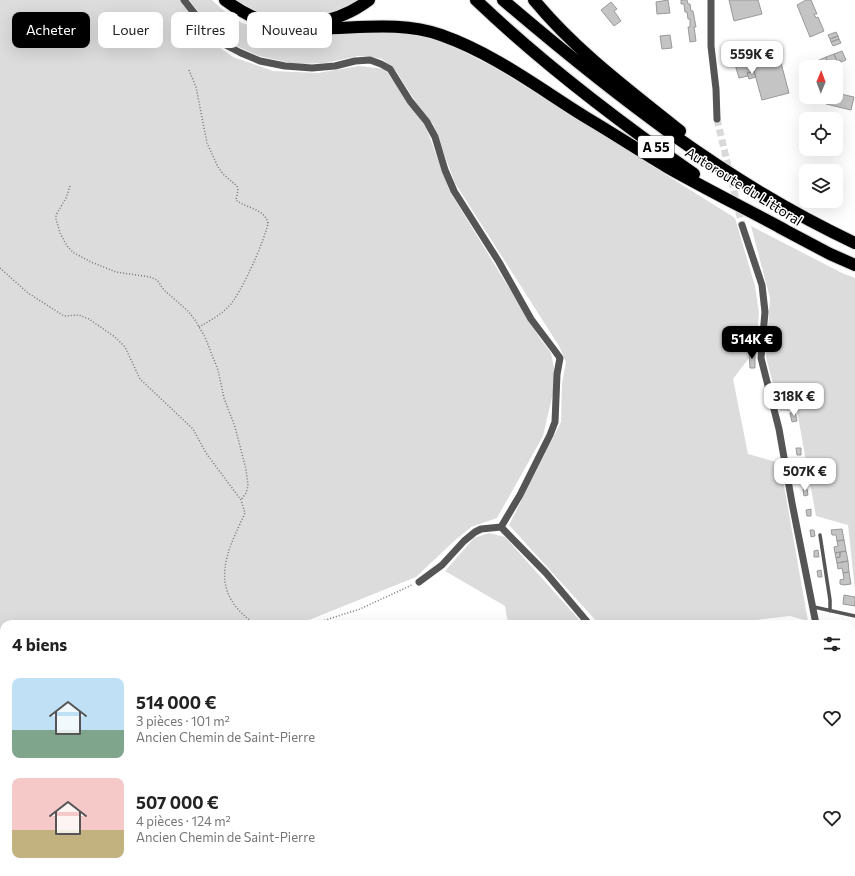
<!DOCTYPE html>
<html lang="fr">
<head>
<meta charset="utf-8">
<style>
  body { margin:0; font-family:Commissioner,sans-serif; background:#f2f2f2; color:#222; height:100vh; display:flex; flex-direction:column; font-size:15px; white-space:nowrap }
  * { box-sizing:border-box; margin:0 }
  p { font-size:13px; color:#767676 }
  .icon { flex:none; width:22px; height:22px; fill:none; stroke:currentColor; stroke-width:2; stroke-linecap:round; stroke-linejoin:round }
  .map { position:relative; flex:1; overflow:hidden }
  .details { position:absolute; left:0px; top:620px; width:855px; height:256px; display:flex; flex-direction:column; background:#fff; border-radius:12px 12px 0 0; box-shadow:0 4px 16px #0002 }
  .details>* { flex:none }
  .hud { position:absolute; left:12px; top:12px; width:400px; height:36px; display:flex; gap:8px }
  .needle { width:26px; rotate:1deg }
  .fabs { position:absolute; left:799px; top:60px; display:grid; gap:8px }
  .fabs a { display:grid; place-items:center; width:44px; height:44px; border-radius:8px; background:#fff; box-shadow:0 4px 16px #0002; font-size:20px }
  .price { position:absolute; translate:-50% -34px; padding:0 9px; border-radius:8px; background:#fff; color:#222; font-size:13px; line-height:26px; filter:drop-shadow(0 1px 2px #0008) }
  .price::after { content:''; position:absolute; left:50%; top:24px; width:12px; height:9px; margin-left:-6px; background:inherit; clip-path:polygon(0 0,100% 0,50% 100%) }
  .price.selected { background:#000; color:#fff }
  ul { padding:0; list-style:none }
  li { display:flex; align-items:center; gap:12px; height:100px; padding:0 12px }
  li span { display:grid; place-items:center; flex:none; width:112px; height:80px; border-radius:8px; color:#555 }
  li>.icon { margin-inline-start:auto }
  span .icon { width:48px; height:48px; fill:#fffc; stroke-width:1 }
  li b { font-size:17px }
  h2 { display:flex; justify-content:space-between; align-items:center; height:48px; padding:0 12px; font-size:17px }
  .chip { padding:0 14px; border-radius:8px; background:#fff; box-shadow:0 4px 16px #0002; font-size:14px; line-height:36px }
  .chip.selected { background:#000; color:#fff }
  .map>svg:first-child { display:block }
</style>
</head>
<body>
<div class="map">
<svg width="855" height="876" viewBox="0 0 855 876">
  <rect width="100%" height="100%" fill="#fff"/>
  <path fill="#dcdcdc" d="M 0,0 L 181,0 L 212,42 L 233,57 L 273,71 L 318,73 L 359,66 L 385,69 L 410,106 L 426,127 L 449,190 L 539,337 L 551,353 L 554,368 L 553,393 L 543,436 L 497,518 L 471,527 L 453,542 L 416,577 L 299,624 L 4,624 L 4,872 L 555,872 L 555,876 L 0,876 Z
    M 189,0 L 212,0 L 222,9 L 242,23 L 266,30 L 302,36 L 377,30 L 410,33 L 445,42 L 499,70 L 735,218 L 755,286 L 759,313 L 756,349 L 733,379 L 748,454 L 780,463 L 808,621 L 790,616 L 722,624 L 599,624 L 509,525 L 561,422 L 562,383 L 566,362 L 559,346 L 455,183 L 433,124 L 417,104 L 396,71 L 382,59 L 371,57 L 358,56 L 326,63 L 295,64 L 259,56 L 228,42 L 210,26 Z
    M 235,0 L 359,0 C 328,20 289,25 255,10 C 248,8 242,3 235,0 Z
    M 751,226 L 842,273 L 855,278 L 855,590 L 848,525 L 816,516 L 797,411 L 780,411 L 766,357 L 770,298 Z
    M 489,533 L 505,537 L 583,624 L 508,624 L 505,606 L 445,571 L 474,538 Z
    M 855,700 L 855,756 L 851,755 L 851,701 Z
    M 855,818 L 855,876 L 606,876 L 623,872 L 851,872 L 851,819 Z"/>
  <path fill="#c4c4c4" stroke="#999" d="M 668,0 L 670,13 L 657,14 L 656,2 Z
    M 681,0 L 687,0 L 688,4 L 690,4 L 691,11 L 693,11 L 696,27 L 694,27 L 696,41 L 690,42 L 688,27 L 690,27 L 690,19 L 688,19 L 687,12 L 685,12 L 684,4 L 681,4 Z
    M 729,0 L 758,0 L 762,14 L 734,21 Z
    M 806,0 L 811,0 L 817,14 L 814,14 L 816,18 L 818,17 L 824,31 L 810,37 L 797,5 Z
    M 611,2 L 617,9 L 614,11 L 621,21 L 614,26 L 601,10 Z
    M 836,32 L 838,36 L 830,39 L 828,35 Z
    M 670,35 L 672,48 L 662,49 L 660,36 Z
    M 838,36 L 839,39 L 831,42 L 830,39 Z
    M 839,39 L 841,43 L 833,46 L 831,42 Z
    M 776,44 L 789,93 L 762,100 L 754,71 L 747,73 L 748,76 L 739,78 L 732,54 L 742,52 L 744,62 L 751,60 L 749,51 Z
    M 842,51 L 846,60 L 841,62 L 840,60 L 837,61 L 834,54 Z
    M 834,54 L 837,61 L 833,62 L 834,65 L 829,66 L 826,57 Z
    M 826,57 L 828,64 L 825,66 L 825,67 L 820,67 L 817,61 Z
    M 754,71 L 756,77 L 749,79 L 747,73 Z
    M 836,93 L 854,97 L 851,110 L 826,104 L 827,97 L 836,97 Z
    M 749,352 L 755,352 L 755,368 L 750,368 Z
    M 795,412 L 797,421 L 792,422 L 790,413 Z
    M 796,448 L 801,448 L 801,455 L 797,455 Z
    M 804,468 L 805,475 L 801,476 L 800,469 Z
    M 803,489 L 807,489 L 808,495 L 804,496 Z
    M 811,509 L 811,516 L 807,516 L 806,510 Z
    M 842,529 L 844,540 L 837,541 L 836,535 L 832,535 L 831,530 Z
    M 810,530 L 814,530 L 815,536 L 811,537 Z
    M 844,540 L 846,551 L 835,553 L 834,547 L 838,546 L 837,541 Z
    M 818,550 L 819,557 L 814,557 L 814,551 Z
    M 846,551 L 848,561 L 837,563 L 836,558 L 840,557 L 840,552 Z
    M 840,552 L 840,557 L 836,558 L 835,553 Z
    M 848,561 L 849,572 L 843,573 L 842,568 L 838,569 L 837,563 Z
    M 821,570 L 822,577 L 818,577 L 817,571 Z
    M 849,572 L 851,584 L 844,585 L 840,584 L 840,580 L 844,579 L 843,573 Z
    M 844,595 L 855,597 L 855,606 L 843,604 Z
    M 832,621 L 832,624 L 825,624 L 824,622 Z"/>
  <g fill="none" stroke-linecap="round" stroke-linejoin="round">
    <path stroke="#d9d9d9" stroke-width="7" stroke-dasharray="7 3.5" stroke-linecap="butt" d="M 717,119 L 742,225"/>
    <defs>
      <path id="highway" d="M 225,0 C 246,16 272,27 299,28 C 347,31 395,19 441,35 C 495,54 540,89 587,118 C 614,134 640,151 667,167 C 706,189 746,209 785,230
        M 476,0 C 543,64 618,121 694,174
        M 503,0 C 611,92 726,183 855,243
        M 534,0 C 576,51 629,90 680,131
        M 314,23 C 334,20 353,12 369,0
        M 779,227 L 830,254 L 855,265"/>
    </defs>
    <use href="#highway" stroke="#dbdbdb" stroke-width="14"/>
    <path stroke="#777" stroke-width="1.5" stroke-dasharray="1 2" stroke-linecap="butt" d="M 189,70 L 196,87 L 207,143 L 218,167 L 223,174 L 237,186 L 238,190 L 236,200 C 247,209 264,208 268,223 C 265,240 241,294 229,306 C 221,315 209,321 199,327
      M 70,186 L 66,198 L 56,215 L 56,219 L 60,233 L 67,246 L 74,253 L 91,262 L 116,272 L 150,277 L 157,280 L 164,290 L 188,311 L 195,320 L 205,337 L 218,370 L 224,398 L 235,427 L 246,469 L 248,486 L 246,493 L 241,500
      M 0,268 L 28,293 L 64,316 L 79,315 L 89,319 L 115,337 L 125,347 L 140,379 L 193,429 L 206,453 L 241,500 L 245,513 C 233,540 214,572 232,601 C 237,610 246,617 254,624
      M 313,624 L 360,609 L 412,585
      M 0,661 L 4,661
      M 851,840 L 855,845
      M 81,876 L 84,872"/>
    <path stroke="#555" stroke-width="3.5" d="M 820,535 L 830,600 L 830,611
      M 814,607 L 855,616
      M 851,772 L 855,773
      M 582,876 L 594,872"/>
    <path stroke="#555" stroke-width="7" d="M 184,0 L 206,28 L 222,43 L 241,53 L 260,61 L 285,66 L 312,68 L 335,66 L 355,61 L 370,60 L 381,64 L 390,69 L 410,101 L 427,122 L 435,137 L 445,170 L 454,191 L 499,262 L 531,319 L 555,351 L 560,358 L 557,374 L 555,422 L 550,435 L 520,495 L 501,527 L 546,573 L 589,624
      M 711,0 L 711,46 L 716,89 L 717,119
      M 742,225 L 762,285 L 765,312 L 761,358 L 779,429 L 792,503 L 816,624
      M 419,582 L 442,565 L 464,541 L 475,532 L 481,529 L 501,527"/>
    <use href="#highway" stroke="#000" stroke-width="12"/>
  </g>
  <g text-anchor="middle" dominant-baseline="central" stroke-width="3" stroke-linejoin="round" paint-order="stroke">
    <rect fill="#fff" stroke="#4c4c4c" stroke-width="1" x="638" y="136" width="36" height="22" rx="3"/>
    <g font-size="13" font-weight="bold" fill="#000">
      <text x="656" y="147">A 55</text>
    </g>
    <g font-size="14" fill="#000" stroke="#fff">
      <text transform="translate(744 186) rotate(32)">Autoroute du Littoral</text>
    </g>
  </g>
</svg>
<div class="fabs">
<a><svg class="needle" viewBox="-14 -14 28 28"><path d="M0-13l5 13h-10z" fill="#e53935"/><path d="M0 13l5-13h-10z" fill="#767676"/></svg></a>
<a><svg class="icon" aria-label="locate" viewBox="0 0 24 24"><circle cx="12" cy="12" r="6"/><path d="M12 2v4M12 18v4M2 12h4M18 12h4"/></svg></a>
<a><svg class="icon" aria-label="layers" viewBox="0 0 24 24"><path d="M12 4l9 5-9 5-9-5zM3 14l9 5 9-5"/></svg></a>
</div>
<b class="price" style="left:752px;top:75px">559K €</b>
<b class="price selected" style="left:752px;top:360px">514K €</b>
<b class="price" style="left:794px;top:417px">318K €</b>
<b class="price" style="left:805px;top:492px">507K €</b>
<div class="hud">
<a class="chip selected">Acheter</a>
<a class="chip">Louer</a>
<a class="chip">Filtres</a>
<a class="chip">Nouveau</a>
</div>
<section class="details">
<h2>4 biens<svg class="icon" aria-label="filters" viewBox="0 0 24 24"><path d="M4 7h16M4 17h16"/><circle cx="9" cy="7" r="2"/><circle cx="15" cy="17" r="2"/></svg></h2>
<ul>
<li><span style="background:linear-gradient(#bfe0f5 65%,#7fa58c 0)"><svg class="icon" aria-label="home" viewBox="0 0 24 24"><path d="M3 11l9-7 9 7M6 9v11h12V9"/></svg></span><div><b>514 000 €</b><p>3 pièces · 101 m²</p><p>Ancien Chemin de Saint-Pierre</p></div><svg class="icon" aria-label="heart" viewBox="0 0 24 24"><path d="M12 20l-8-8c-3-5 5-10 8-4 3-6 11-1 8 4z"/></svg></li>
<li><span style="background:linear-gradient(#f6c9c9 65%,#c2b280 0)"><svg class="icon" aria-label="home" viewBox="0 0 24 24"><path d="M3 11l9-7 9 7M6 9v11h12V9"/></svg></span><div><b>507 000 €</b><p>4 pièces · 124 m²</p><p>Ancien Chemin de Saint-Pierre</p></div><svg class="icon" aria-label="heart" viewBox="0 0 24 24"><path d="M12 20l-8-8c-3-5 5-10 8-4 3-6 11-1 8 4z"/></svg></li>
</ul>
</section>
</div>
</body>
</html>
